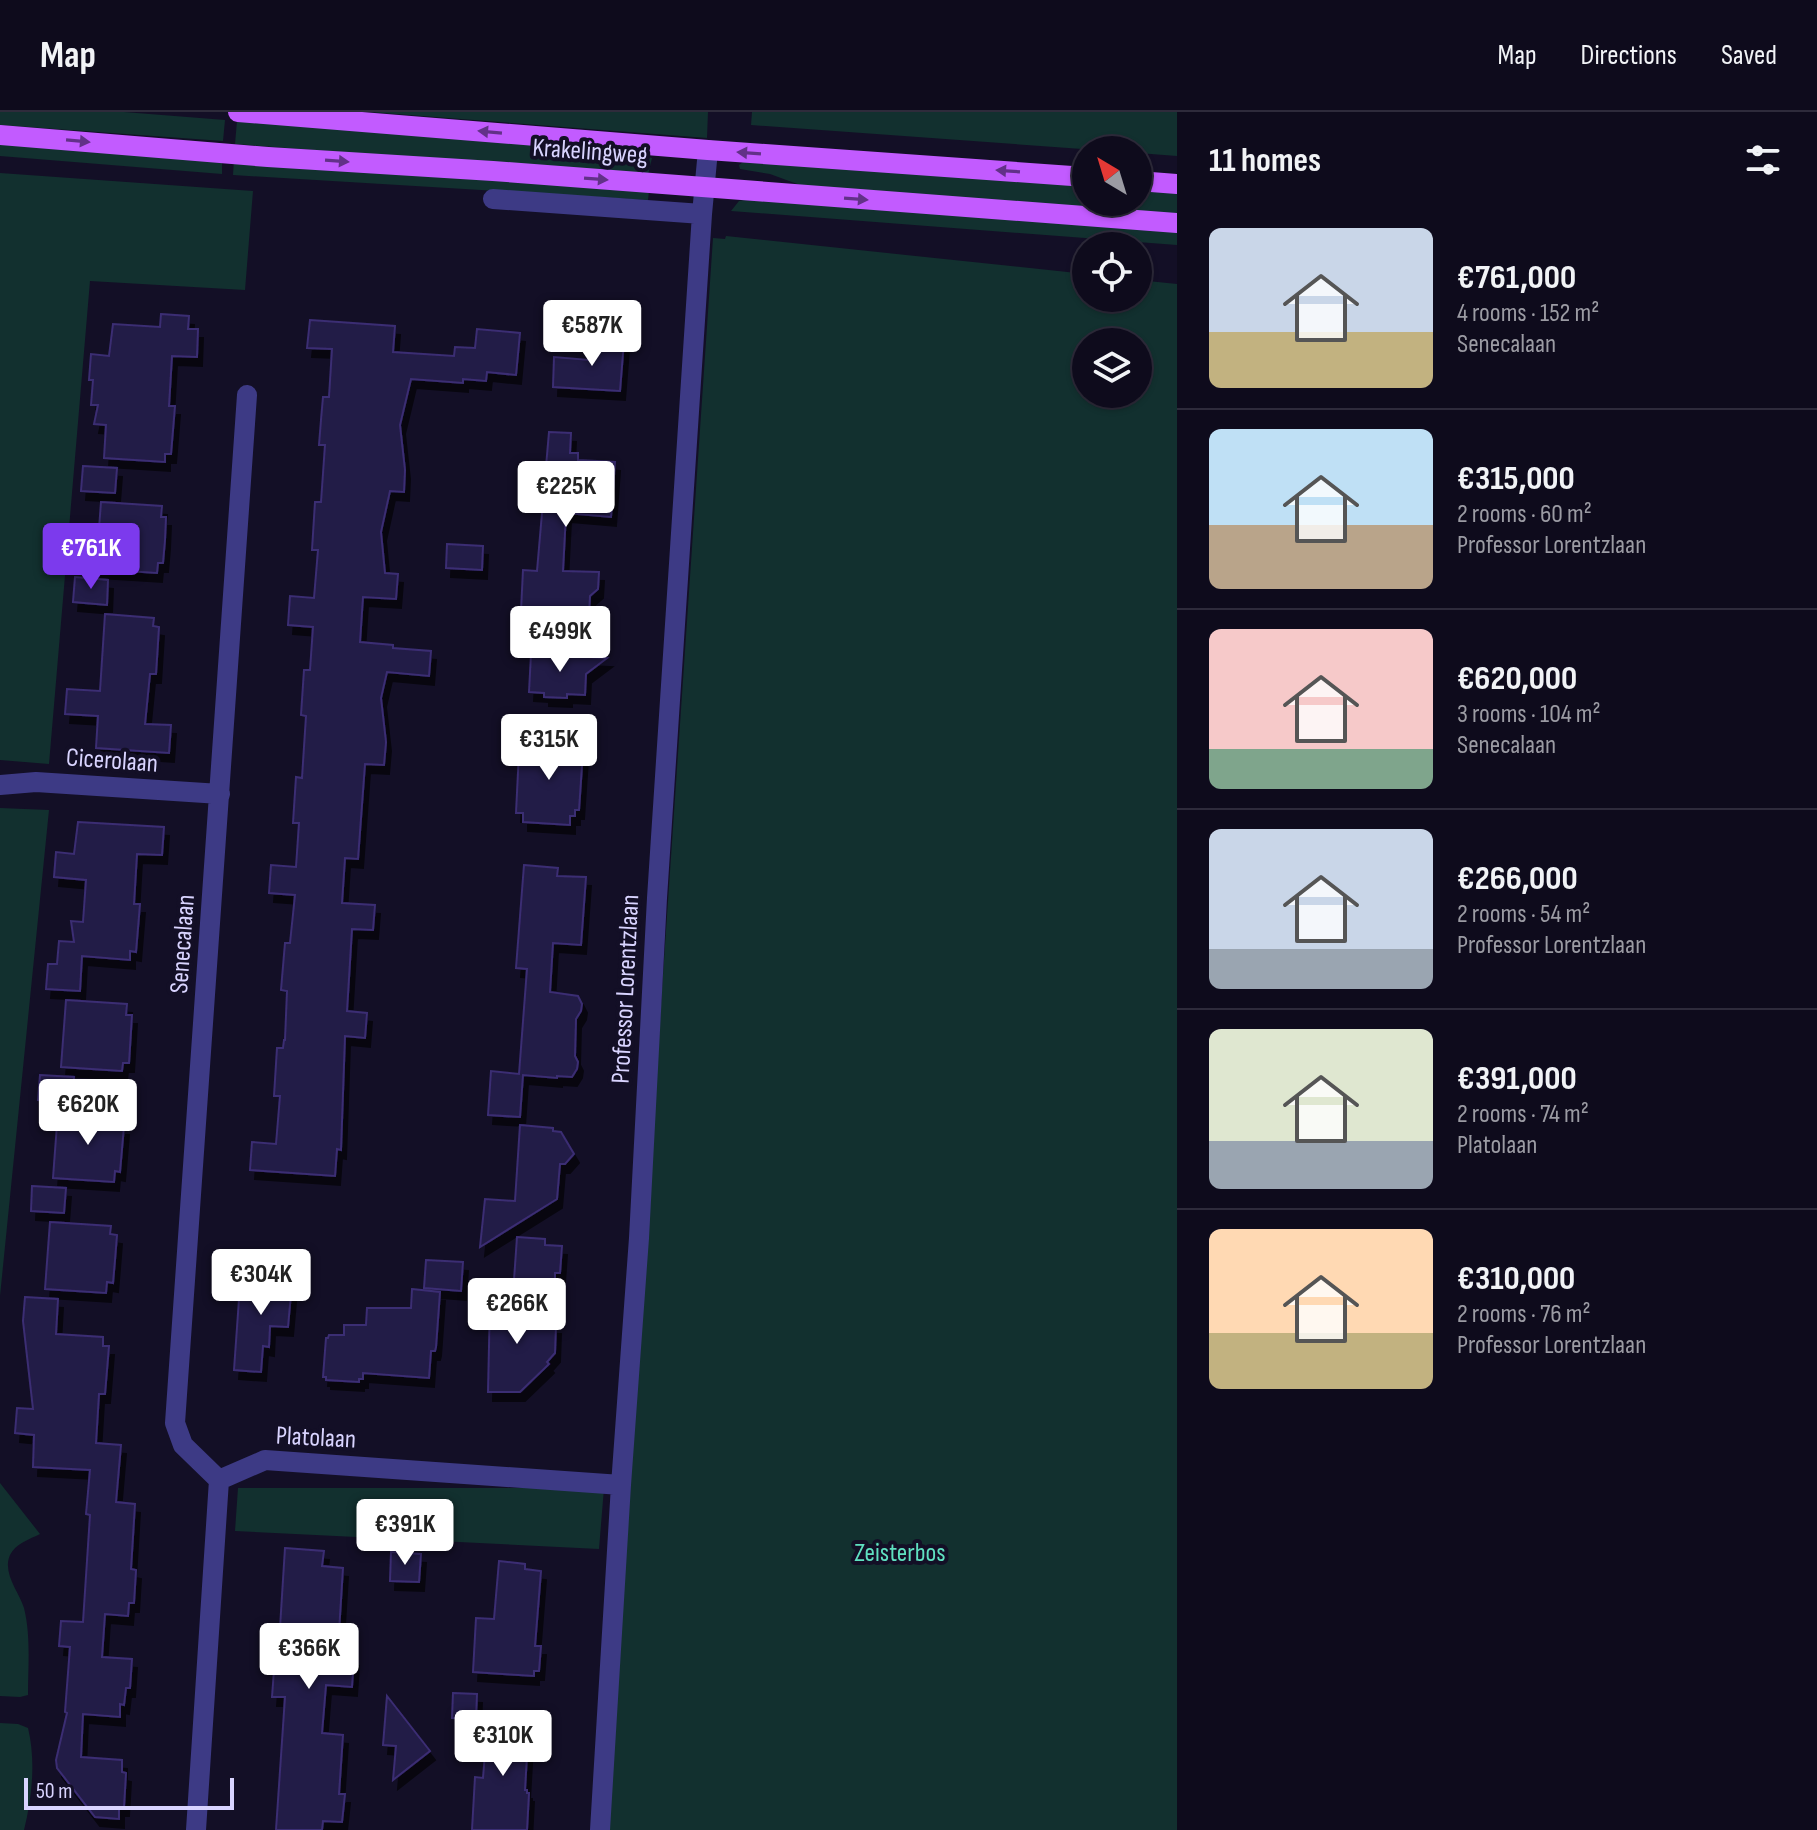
<!DOCTYPE html>
<html lang="en">
<head>
<meta charset="utf-8">
<style>
  body { margin:0; font-family:"Sofia Sans Condensed",sans-serif; background:#171425; color:#f1f3f6; height:100vh; display:flex; flex-direction:column; font-size:30px; white-space:nowrap }
  * { box-sizing:border-box; margin:0 }
  p { font-size:26px; color:#9b9ba3 }
  .icon { flex:none; width:44px; height:44px; fill:none; stroke:currentColor; stroke-width:2; stroke-linecap:round; stroke-linejoin:round }
  .map { position:relative; flex:1; overflow:hidden }
  .details { display:flex; flex-direction:column; background:#0e0b1c; width:640px }
  .details>* { flex:none }
  .needle { width:52px; rotate:322deg }
  .fabs { position:absolute; left:1072px; top:24px; display:grid; gap:16px }
  .fabs a { display:grid; place-items:center; width:80px; height:80px; border-radius:50%; background:#0e0b1c; box-shadow:0 2px 6px #0004,0 0 0 2px #2e2b3b; font-size:40px }
  .scale { position:absolute; left:24px; bottom:20px; width:210px; box-sizing:border-box; padding-left:8px; border:4px solid #d9d4ff; border-top:0; font-size:22px; line-height:28px; white-space:nowrap; color:#d9d4ff; -webkit-text-stroke:6px #130f26; paint-order:stroke }
  .price { position:absolute; translate:-50% -68px; padding:0 18px; border-radius:8px; background:#fff; color:#222; font-size:26px; line-height:52px; filter:drop-shadow(0 2px 4px #0008) }
  .price::after { content:''; position:absolute; left:50%; top:48px; width:24px; height:18px; margin-left:-12px; background:inherit; clip-path:polygon(0 0,100% 0,50% 100%) }
  .price.selected { background:#7c3aed; color:#fff }
  ul { padding:0; list-style:none }
  li { display:flex; align-items:center; gap:24px; height:200px; padding:0 32px }
  li+li { border-top:2px solid #2e2b3b }
  li span { display:grid; place-items:center; flex:none; width:224px; height:160px; border-radius:12px; color:#555 }
  li>.icon { margin-inline-start:auto }
  span .icon { width:96px; height:96px; fill:#fffc; stroke-width:1 }
  li b { font-size:34px }
  h2 { display:flex; justify-content:space-between; align-items:center; height:96px; padding:0 32px; font-size:34px }
  header { display:flex; align-items:center; gap:48px; box-sizing:border-box; height:112px; padding:0 40px; background:#0e0b1c; border-bottom:2px solid #2e2b3b }
  header strong { font-size:38px }
  nav { display:flex; gap:44px; margin-inline-start:auto; font-size:28px }
  main { display:flex; flex:1; min-height:0 }
  .map>svg:first-child { display:block }
</style>
</head>
<body>
<header>
<strong>Map</strong>
<nav><a>Map</a><a>Directions</a><a>Saved</a></nav>
</header>
<main>
<div class="map">
<svg width="1177" height="1718" viewBox="0 0 1177 1718">
  <defs>
    <filter id="shadow"><feDropShadow dx="5" dy="9" stdDeviation="0" flood-color="#0009"/></filter>
  </defs>
  <rect width="100%" height="100%" fill="#130f26"/>
  <path fill="#12302f" fill-rule="evenodd" d="M 0,0 L 124,0 L 225,8 L 223,29 L 0,13 Z
    M 369,0 L 708,0 L 707,26 Z
    M 752,0 L 1177,0 L 1177,44 L 1138,41 L 1138,38 L 1096,38 L 751,13 Z
    M 237,9 L 594,34 L 652,46 L 648,63 L 235,32 Z
    M 0,29 L 222,46 L 222,62 L 0,44 Z
    M 234,47 L 649,79 L 648,88 L 233,63 Z
    M 743,50 L 1086,73 L 1086,90 L 1138,90 L 1138,77 L 1177,80 L 1177,103 L 800,73 L 770,62 L 740,57 L 739,53 Z
    M 0,61 L 253,79 L 245,178 L 90,169 L 49,652 L 0,648 Z
    M 755,86 L 1177,119 L 1177,133 L 731,99 L 739,89 Z
    M 726,124 L 1086,162 L 1086,186 L 1138,186 L 1138,168 L 1177,172 L 1177,1718 L 605,1718 L 713,126 L 725,127 ZM 1086,230 L 1138,230 L 1138,282 L 1086,282 Z
    M 0,696 L 49,698 L 0,1184 Z
    M 0,1371 L 40,1422 C 30,1427 15,1432 10,1443 C 2,1461 19,1480 24,1496 C 31,1524 28,1554 28,1583 L 20,1585 L 0,1584 Z
    M 238,1376 L 604,1376 L 599,1437 L 235,1419 Z
    M 0,1611 L 18,1612 L 28,1616 C 36,1649 32,1686 24,1718 L 0,1718 Z"/>
  <path fill="#241b47" stroke="#3b2d73" stroke-width="2" filter="url(#shadow)" d="M 161,202 L 189,204 L 188,217 L 198,217 L 197,245 L 172,244 L 169,294 L 175,294 L 171,342 L 165,342 L 165,350 L 104,346 L 106,313 L 94,312 L 98,293 L 91,293 L 93,268 L 89,268 L 91,242 L 109,244 L 113,212 L 160,215 Z
    M 310,208 L 395,214 L 393,240 L 454,244 L 455,235 L 475,236 L 477,217 L 520,221 L 516,263 L 487,260 L 486,269 L 463,267 L 463,271 L 411,267 L 400,313 L 405,358 L 404,380 L 390,379 L 381,420 L 385,461 L 398,462 L 396,487 L 363,485 L 360,530 L 393,533 L 393,536 L 431,539 L 429,564 L 387,560 L 381,586 L 386,630 L 384,653 L 365,652 L 358,747 L 345,746 L 342,791 L 375,793 L 373,818 L 352,817 L 347,899 L 367,901 L 365,926 L 345,924 L 341,1038 L 337,1037 L 335,1064 L 250,1058 L 252,1030 L 276,1032 L 280,984 L 274,984 L 277,936 L 283,936 L 284,928 L 285,928 L 287,879 L 281,878 L 285,831 L 290,831 L 295,783 L 269,781 L 271,753 L 296,755 L 299,711 L 293,711 L 296,665 L 302,666 L 306,604 L 301,603 L 304,558 L 310,558 L 313,515 L 288,513 L 290,484 L 314,486 L 318,438 L 312,438 L 315,390 L 321,390 L 325,333 L 319,333 L 321,308 L 323,285 L 329,285 L 332,237 L 307,236 Z
    M 590,227 L 624,229 L 620,279 L 553,275 L 554,245 L 589,248 Z
    M 549,320 L 571,321 L 570,341 L 578,341 L 578,348 L 615,350 L 611,405 L 566,401 L 563,459 L 599,460 L 598,477 L 590,484 L 589,503 L 521,499 L 523,458 L 537,459 Z
    M 83,354 L 117,356 L 115,381 L 81,379 Z
    M 101,390 L 162,394 L 161,405 L 166,405 L 165,428 L 163,451 L 158,451 L 157,461 L 96,457 Z
    M 447,432 L 483,434 L 482,458 L 446,456 Z
    M 75,465 L 108,468 L 107,493 L 73,490 Z
    M 105,502 L 154,506 L 153,514 L 159,515 L 156,562 L 150,562 L 145,612 L 171,613 L 169,641 L 96,636 L 98,604 L 65,602 L 67,577 L 100,579 Z
    M 531,542 L 607,546 L 586,562 L 585,583 L 567,582 L 567,586 L 544,585 L 544,581 L 529,580 Z
    M 529,627 L 575,630 L 574,638 L 583,639 L 579,698 L 575,698 L 575,704 L 570,704 L 570,713 L 523,710 L 523,701 L 516,701 L 519,640 L 520,635 L 528,636 Z
    M 78,710 L 164,715 L 162,743 L 137,742 L 134,792 L 140,792 L 136,840 L 130,839 L 130,848 L 82,844 L 80,879 L 46,877 L 48,852 L 57,852 L 59,829 L 74,830 L 71,809 L 83,810 L 86,768 L 54,765 L 56,740 L 74,742 Z
    M 524,753 L 558,756 L 557,764 L 586,765 L 581,833 L 553,831 L 550,880 L 578,884 L 582,892 L 581,899 L 576,907 L 575,944 L 578,950 L 577,957 L 572,965 L 557,964 L 557,966 L 523,963 L 520,1005 L 488,1003 L 491,959 L 519,962 L 527,857 L 516,856 Z
    M 66,888 L 127,892 L 126,903 L 132,903 L 129,951 L 123,951 L 122,959 L 61,955 Z
    M 40,963 L 74,965 L 72,990 L 38,988 Z
    M 58,999 L 119,1003 L 118,1014 L 124,1014 L 120,1060 L 115,1059 L 114,1070 L 53,1066 Z
    M 520,1013 L 553,1016 L 553,1019 L 561,1020 L 574,1042 L 565,1052 L 560,1052 L 557,1087 L 480,1135 L 485,1087 L 515,1089 Z
    M 32,1074 L 66,1076 L 64,1101 L 31,1099 Z
    M 50,1110 L 111,1114 L 110,1122 L 117,1123 L 115,1148 L 113,1171 L 107,1170 L 106,1181 L 45,1177 Z
    M 517,1125 L 545,1127 L 545,1133 L 562,1134 L 560,1161 L 555,1161 L 555,1170 L 514,1168 Z
    M 426,1148 L 463,1150 L 461,1179 L 424,1176 Z
    M 267,1157 L 293,1159 L 288,1215 L 270,1214 L 269,1235 L 263,1234 L 261,1260 L 234,1258 L 240,1173 L 266,1174 Z
    M 412,1177 L 440,1180 L 436,1235 L 435,1239 L 431,1239 L 429,1266 L 363,1261 L 363,1267 L 359,1267 L 359,1270 L 326,1268 L 326,1265 L 323,1265 L 326,1226 L 328,1226 L 329,1223 L 344,1223 L 344,1213 L 366,1213 L 367,1196 L 411,1196 Z
    M 25,1185 L 58,1187 L 56,1222 L 103,1225 L 103,1234 L 109,1234 L 105,1282 L 99,1282 L 96,1331 L 121,1333 L 116,1390 L 135,1392 L 131,1457 L 136,1458 L 134,1491 L 129,1491 L 128,1504 L 105,1502 L 102,1545 L 132,1547 L 130,1576 L 126,1576 L 124,1593 L 120,1592 L 120,1605 L 83,1602 L 81,1645 L 122,1648 L 122,1660 L 126,1661 L 124,1695 L 119,1695 L 119,1707 L 95,1705 L 57,1656 L 56,1648 L 67,1601 L 65,1600 L 70,1535 L 59,1534 L 61,1509 L 83,1510 L 90,1403 L 86,1402 L 90,1358 L 33,1355 L 34,1323 L 15,1321 L 17,1296 L 33,1297 L 23,1209 Z
    M 490,1189 L 524,1190 L 552,1213 L 556,1213 L 555,1241 L 547,1250 L 549,1252 L 520,1280 L 488,1280 Z
    M 285,1436 L 324,1439 L 322,1454 L 343,1456 L 338,1536 L 340,1536 L 339,1544 L 354,1545 L 352,1575 L 326,1573 L 322,1621 L 343,1623 L 339,1682 L 345,1682 L 342,1710 L 323,1709 L 322,1718 L 276,1718 L 285,1585 L 272,1585 L 276,1531 L 279,1532 Z
    M 391,1440 L 421,1442 L 419,1470 L 390,1469 Z
    M 499,1449 L 525,1452 L 525,1457 L 541,1459 L 535,1534 L 541,1534 L 539,1559 L 534,1559 L 534,1564 L 473,1560 L 476,1506 L 494,1507 Z
    M 453,1581 L 477,1582 L 476,1607 L 452,1606 Z
    M 387,1584 L 430,1639 L 393,1668 L 396,1634 L 383,1633 Z
    M 488,1604 L 529,1609 L 525,1678 L 527,1678 L 527,1681 L 529,1681 L 527,1718 L 472,1718 L 475,1665 L 483,1666 Z"/>
  <g fill="none" stroke-linecap="round" stroke-linejoin="round">
    <path stroke="#3d3a85" stroke-width="20" d="M 493,87 L 702,102
      M 0,673 L 36,670 L 220,682
      M 219,1368 L 183,1333 L 175,1311 L 247,283
      M 196,1718 L 219,1368 L 265,1348 L 621,1373
      M 600,1718 L 621,1373 L 639,1126 L 657,786 L 702,102 L 708,38"/>
    <path stroke="#c25bff" stroke-width="20" d="M 238,0 L 708,38 L 1086,65
      M 0,23 L 268,45 L 493,59 L 1177,111
      M 1138,69 L 1177,72"/>
  </g>
  <defs><path id="oneway-solid" d="M-6-.8H1V-3.2L6.5 0L1 3.2V.8H-6Z" transform="scale(2)"/></defs>
  <g fill="#623188">
    <use href="#oneway-solid" transform="translate(490 20) rotate(-175)"/>
    <use href="#oneway-solid" transform="translate(78 29) rotate(5)"/>
    <use href="#oneway-solid" transform="translate(749 41) rotate(-176)"/>
    <use href="#oneway-solid" transform="translate(337 49) rotate(4)"/>
    <use href="#oneway-solid" transform="translate(1008 59) rotate(-176)"/>
    <use href="#oneway-solid" transform="translate(596 67) rotate(4)"/>
    <use href="#oneway-solid" transform="translate(856 87) rotate(4)"/>
  </g>
  <g text-anchor="middle" dominant-baseline="central" stroke-width="8" stroke-linejoin="round" paint-order="stroke">
    <g font-size="26" fill="#d9d4ff" stroke="#130f26">
      <text transform="translate(590 40) rotate(4)">Krakelingweg</text>
      <text transform="translate(112 649) rotate(4)">Cicerolaan</text>
      <text transform="translate(183 832) rotate(-86)">Senecalaan</text>
      <text transform="translate(626 877) rotate(-87)">Professor Lorentzlaan</text>
      <text transform="translate(316 1326) rotate(3)">Platolaan</text>
    </g>
    <g font-size="26" fill="#5fe0c0" stroke="#130f26">
      <text x="900" y="1441">Zeisterbos</text>
    </g>
  </g>
</svg>
<div class="fabs">
<a><svg class="needle" viewBox="-14 -14 28 28"><path d="M0-13l5 13h-10z" fill="#e53935"/><path d="M0 13l5-13h-10z" fill="#9b9ba3"/></svg></a>
<a><svg class="icon" aria-label="locate" viewBox="0 0 24 24"><circle cx="12" cy="12" r="6"/><path d="M12 2v4M12 18v4M2 12h4M18 12h4"/></svg></a>
<a><svg class="icon" aria-label="layers" viewBox="0 0 24 24"><path d="M12 4l9 5-9 5-9-5zM3 14l9 5 9-5"/></svg></a>
</div>
<div class="scale">50 m</div>
<b class="price" style="left:592px;top:256px">€587K</b>
<b class="price" style="left:566px;top:417px">€225K</b>
<b class="price selected" style="left:91px;top:479px">€761K</b>
<b class="price" style="left:560px;top:562px">€499K</b>
<b class="price" style="left:549px;top:670px">€315K</b>
<b class="price" style="left:88px;top:1035px">€620K</b>
<b class="price" style="left:261px;top:1205px">€304K</b>
<b class="price" style="left:517px;top:1234px">€266K</b>
<b class="price" style="left:405px;top:1455px">€391K</b>
<b class="price" style="left:309px;top:1579px">€366K</b>
<b class="price" style="left:503px;top:1666px">€310K</b>
</div>
<section class="details">
<h2>11 homes<svg class="icon" aria-label="filters" viewBox="0 0 24 24"><path d="M4 7h16M4 17h16"/><circle cx="9" cy="7" r="2"/><circle cx="15" cy="17" r="2"/></svg></h2>
<ul>
<li><span style="background:linear-gradient(#c9d6e8 65%,#c2b280 0)"><svg class="icon" aria-label="home" viewBox="0 0 24 24"><path d="M3 11l9-7 9 7M6 9v11h12V9"/></svg></span><div><b>€761,000</b><p>4 rooms · 152 m²</p><p>Senecalaan</p></div></li>
<li><span style="background:linear-gradient(#bfe0f5 60%,#b9a48a 0)"><svg class="icon" aria-label="home" viewBox="0 0 24 24"><path d="M3 11l9-7 9 7M6 9v11h12V9"/></svg></span><div><b>€315,000</b><p>2 rooms · 60 m²</p><p>Professor Lorentzlaan</p></div></li>
<li><span style="background:linear-gradient(#f6c9c9 75%,#7fa58c 0)"><svg class="icon" aria-label="home" viewBox="0 0 24 24"><path d="M3 11l9-7 9 7M6 9v11h12V9"/></svg></span><div><b>€620,000</b><p>3 rooms · 104 m²</p><p>Senecalaan</p></div></li>
<li><span style="background:linear-gradient(#c9d6e8 75%,#9aa5b1 0)"><svg class="icon" aria-label="home" viewBox="0 0 24 24"><path d="M3 11l9-7 9 7M6 9v11h12V9"/></svg></span><div><b>€266,000</b><p>2 rooms · 54 m²</p><p>Professor Lorentzlaan</p></div></li>
<li><span style="background:linear-gradient(#dfe7d0 70%,#9aa5b1 0)"><svg class="icon" aria-label="home" viewBox="0 0 24 24"><path d="M3 11l9-7 9 7M6 9v11h12V9"/></svg></span><div><b>€391,000</b><p>2 rooms · 74 m²</p><p>Platolaan</p></div></li>
<li><span style="background:linear-gradient(#ffd9b3 65%,#c2b280 0)"><svg class="icon" aria-label="home" viewBox="0 0 24 24"><path d="M3 11l9-7 9 7M6 9v11h12V9"/></svg></span><div><b>€310,000</b><p>2 rooms · 76 m²</p><p>Professor Lorentzlaan</p></div></li>
</ul>
</section>
</main>
</body>
</html>
